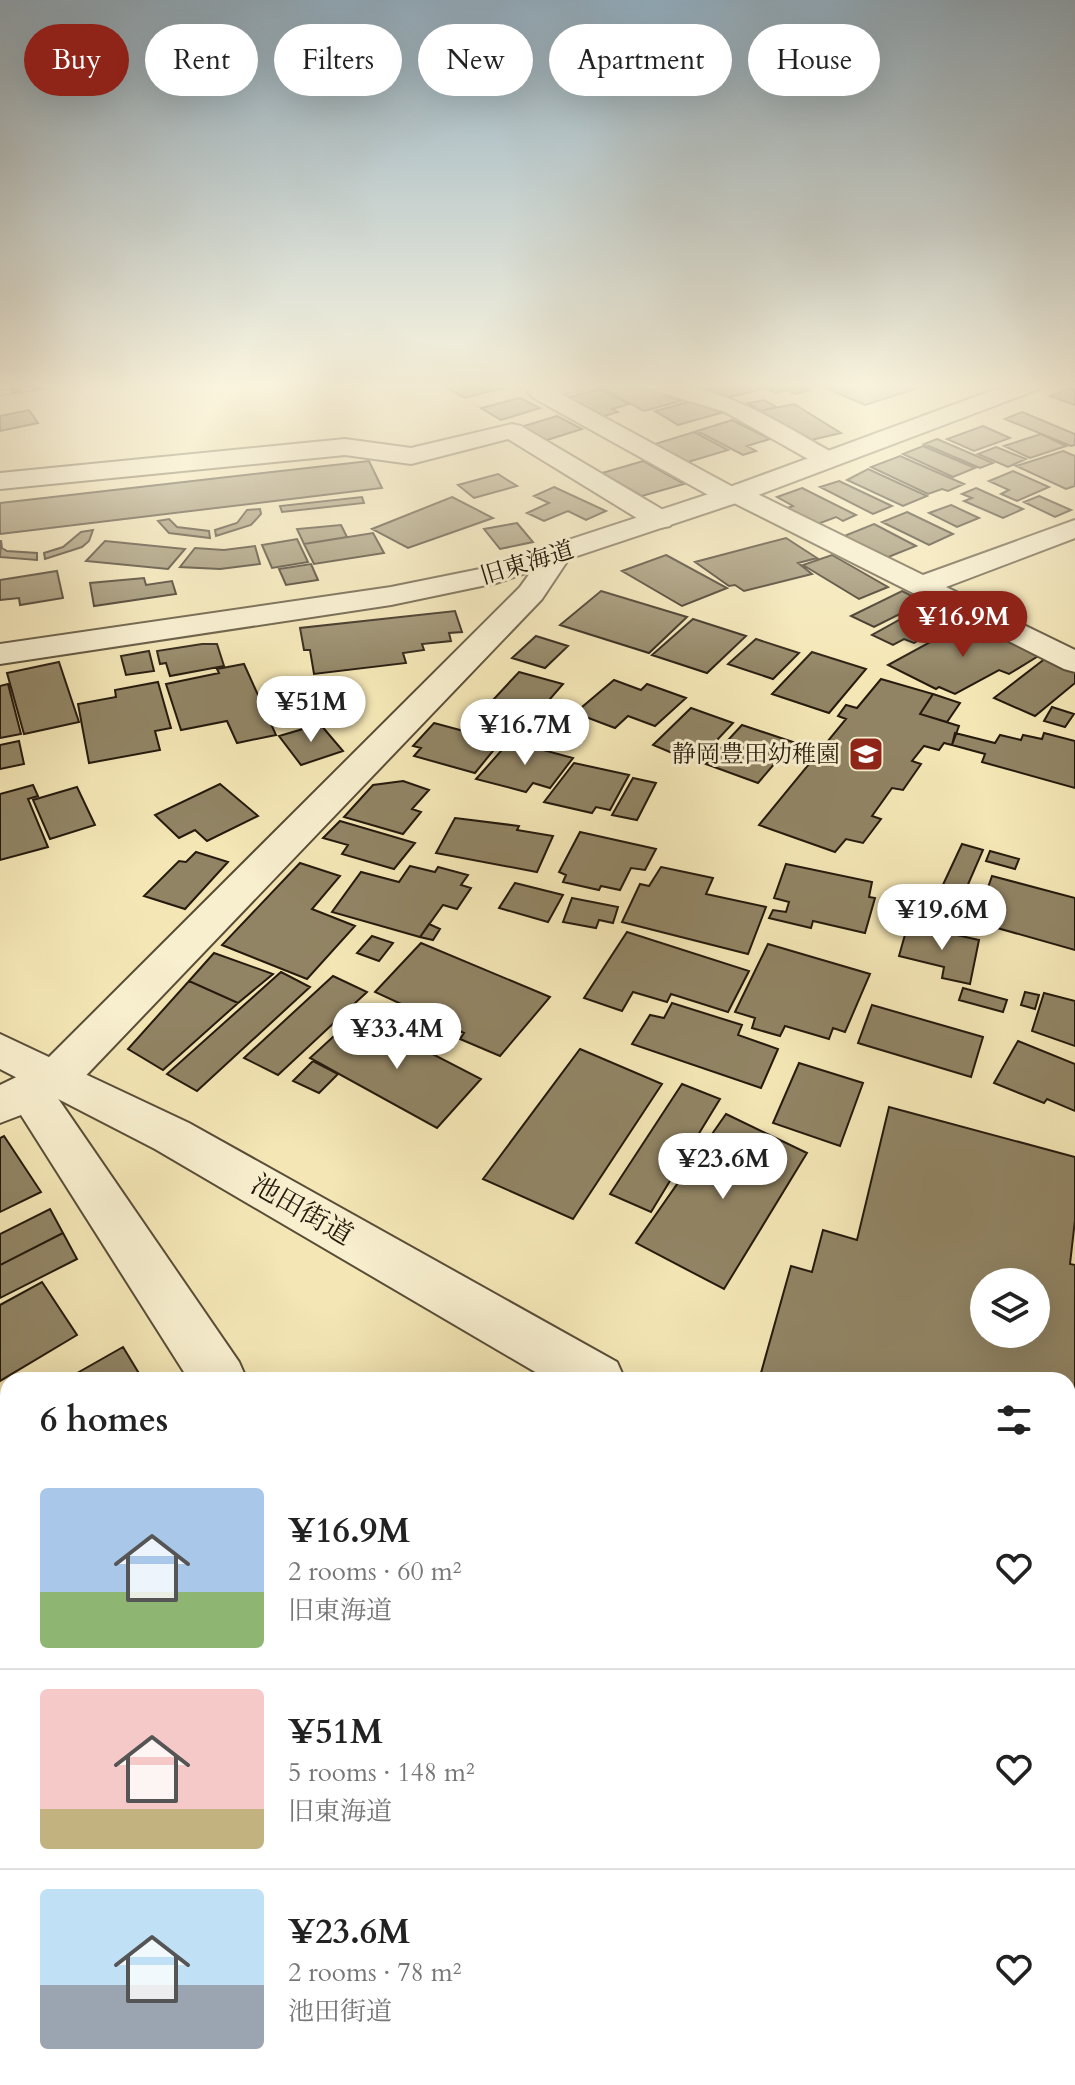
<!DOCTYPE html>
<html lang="en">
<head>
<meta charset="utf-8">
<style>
  body { margin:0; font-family:Cardo,"Noto Serif JP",serif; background:#f2f2f2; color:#222; height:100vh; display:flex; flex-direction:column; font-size:30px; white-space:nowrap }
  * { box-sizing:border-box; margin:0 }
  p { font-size:26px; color:#767676 }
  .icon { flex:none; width:44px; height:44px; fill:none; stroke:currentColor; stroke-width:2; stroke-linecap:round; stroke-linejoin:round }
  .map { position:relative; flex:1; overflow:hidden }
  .sheet { position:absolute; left:0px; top:1372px; width:1076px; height:714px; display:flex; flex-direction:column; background:#fff; border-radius:24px 24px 0 0; box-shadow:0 8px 32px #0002 }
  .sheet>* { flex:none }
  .guide { position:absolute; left:24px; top:24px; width:1028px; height:72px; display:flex; gap:16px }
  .buttons { position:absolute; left:970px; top:1268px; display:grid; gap:16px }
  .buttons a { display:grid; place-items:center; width:80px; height:80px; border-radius:50%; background:#fff; box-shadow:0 8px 32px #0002; font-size:40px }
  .price { position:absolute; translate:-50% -68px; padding:0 18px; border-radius:28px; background:#fff; color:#222; font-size:26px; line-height:52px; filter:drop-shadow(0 2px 4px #0008) }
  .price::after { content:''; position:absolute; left:50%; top:48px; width:24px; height:18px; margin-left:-12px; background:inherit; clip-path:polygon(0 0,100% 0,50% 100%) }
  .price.active { background:#8f2418; color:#fff }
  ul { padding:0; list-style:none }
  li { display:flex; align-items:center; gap:24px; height:200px; padding:0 40px }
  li+li { border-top:2px solid #e0e0e0 }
  li span { display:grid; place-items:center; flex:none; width:224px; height:160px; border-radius:8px; color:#555 }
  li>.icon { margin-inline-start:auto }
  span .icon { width:96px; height:96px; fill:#fffc; stroke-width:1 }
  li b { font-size:34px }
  h2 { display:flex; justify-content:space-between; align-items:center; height:96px; padding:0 40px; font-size:34px }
  .tag { padding:0 28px; border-radius:36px; background:#fff; box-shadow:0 8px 32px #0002; font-size:28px; line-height:72px }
  .tag.active { background:#8f2418; color:#fff }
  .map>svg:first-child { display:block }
</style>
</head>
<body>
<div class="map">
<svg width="1075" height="2085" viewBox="0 0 1075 2085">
  <rect width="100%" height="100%" fill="#f4e6b5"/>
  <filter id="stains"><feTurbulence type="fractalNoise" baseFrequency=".0025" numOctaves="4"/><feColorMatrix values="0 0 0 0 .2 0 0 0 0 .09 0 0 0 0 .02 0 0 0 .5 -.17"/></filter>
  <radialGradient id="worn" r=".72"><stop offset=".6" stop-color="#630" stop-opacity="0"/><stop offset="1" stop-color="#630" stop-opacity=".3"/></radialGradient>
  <path fill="#918464" stroke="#251a0d" stroke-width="2" fill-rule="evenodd" d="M 440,384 L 500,384 L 506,387 L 465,398 Z
    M 607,384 L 642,384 L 681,401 L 644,411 L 599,386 Z
    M 722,384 L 751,384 L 762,389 L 727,398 L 707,388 Z
    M 756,384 L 796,384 L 809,390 L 796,394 L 787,390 L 776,393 Z
    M 845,384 L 901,384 L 915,389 L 865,405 L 828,389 Z
    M 1070,388 L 1075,390 L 1075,405 L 1050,396 Z
    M 599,389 L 629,404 L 612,409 L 618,412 L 601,417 L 566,398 Z
    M 520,398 L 540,408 L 501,420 L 481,408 Z
    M 696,400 L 721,413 L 678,425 L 655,411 Z
    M 764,400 L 776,407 L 760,411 L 748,403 Z
    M 794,404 L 841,433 L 807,441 L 760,411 Z
    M 29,410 L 38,423 L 0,431 L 0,416 Z
    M 1022,412 L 1075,434 L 1075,445 L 1071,446 L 1005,419 Z
    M 557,416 L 582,429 L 541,442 L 517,428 Z
    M 732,420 L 770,439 L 747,446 L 756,451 L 743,455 L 697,431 Z
    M 983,426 L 1010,438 L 974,451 L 947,439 Z
    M 694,432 L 728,450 L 688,462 L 655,444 Z
    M 1041,434 L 1066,446 L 1030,458 L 1004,446 Z
    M 937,439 L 993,463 L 980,468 L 924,444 Z
    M 923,446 L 975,468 L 953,477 L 903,454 Z
    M 996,447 L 1026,459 L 1008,467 L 978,454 Z
    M 1063,451 L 1075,456 L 1075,486 L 1066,489 L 1016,466 Z
    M 900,456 L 964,484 L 948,491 L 942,489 L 928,494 L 871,467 Z
    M 369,461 L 382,488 L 0,534 L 0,503 Z
    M 643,461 L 684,484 L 642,496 L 602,473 Z
    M 868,469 L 927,496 L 903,506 L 847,480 Z
    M 1013,471 L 1049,487 L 1017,501 L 1001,494 L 1009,490 L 989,481 Z
    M 498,474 L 517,486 L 474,498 L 458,485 Z
    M 839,481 L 892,506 L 873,514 L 820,487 Z
    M 554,487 L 606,511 L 586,520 L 568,511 L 544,521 L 527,513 L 549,503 L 534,496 Z
    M 802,488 L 856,515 L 843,521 L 836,517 L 815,525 L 785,509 L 793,506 L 777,497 Z
    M 976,488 L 1023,509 L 1003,518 L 964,501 L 972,498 L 962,494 Z
    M 1039,496 L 1071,510 L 1055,517 L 1024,502 Z
    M 362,497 L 364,503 L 282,512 L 280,506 Z
    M 452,497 L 493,518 L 408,548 L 372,529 Z
    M 951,505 L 979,518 L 957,527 L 929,513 Z
    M 260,509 L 261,514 L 251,525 L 216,536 L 215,530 L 237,523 L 247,510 Z
    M 907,512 L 953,534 L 929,545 L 882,522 Z
    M 169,519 L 177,527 L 209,531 L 210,538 L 169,533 L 158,521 Z
    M 517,523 L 533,542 L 500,549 L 484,529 Z
    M 874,524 L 916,546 L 881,560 L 839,538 Z
    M 341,525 L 347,537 L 304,544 L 297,529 Z
    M 93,530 L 89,541 L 82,547 L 45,559 L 44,553 L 63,547 L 81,532 Z
    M 373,533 L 384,553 L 314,564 L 304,544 Z
    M 786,538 L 817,558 L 798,563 L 812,574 L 744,591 L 735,585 L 729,586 L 695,562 Z
    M 297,539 L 308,562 L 272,568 L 262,545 Z
    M 1,540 L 2,548 L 7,551 L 37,553 L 37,560 L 0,557 Z
    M 105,541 L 185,549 L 168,569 L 86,561 Z
    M 255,546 L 260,564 L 220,569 L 180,567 L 195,548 L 224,550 Z
    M 666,555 L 727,588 L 682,606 L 622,571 Z
    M 832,555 L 888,587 L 859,599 L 803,565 Z
    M 311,564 L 318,580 L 286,585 L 279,569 Z
    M 57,571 L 63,598 L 20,605 L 19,598 L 0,600 L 0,580 Z
    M 144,578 L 146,585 L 172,581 L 176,594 L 94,606 L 90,583 Z
    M 601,591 L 687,617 L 649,653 L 560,625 Z
    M 902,591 L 924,602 L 874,627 L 851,616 Z
    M 926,605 L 956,619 L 914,643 L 904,639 L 893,645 L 872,635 Z
    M 455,611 L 462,632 L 449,633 L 451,641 L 422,644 L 424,650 L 403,653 L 406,663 L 314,674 L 310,650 L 304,650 L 300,628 Z
    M 693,619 L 746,636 L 707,673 L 652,655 Z
    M 965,623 L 1040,655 L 1009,674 L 999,670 L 955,694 L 939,687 L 936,689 L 888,665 Z
    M 536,636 L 568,646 L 545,668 L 512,658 Z
    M 756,639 L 799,653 L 773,679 L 728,664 Z
    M 202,644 L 217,644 L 224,666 L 170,676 L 166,663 L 160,664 L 157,651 Z
    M 149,651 L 154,671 L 126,675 L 121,656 Z
    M 812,652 L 866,669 L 829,713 L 772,694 Z
    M 1046,658 L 1075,669 L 1075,683 L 1035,716 L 994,698 Z
    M 59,662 L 79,722 L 24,734 L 7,673 Z
    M 244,664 L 276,735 L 237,743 L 227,721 L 181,730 L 166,684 L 219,673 L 217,669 Z
    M 519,672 L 563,684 L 543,707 L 550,708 L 531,730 L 479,715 Z
    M 881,679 L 933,694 L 920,714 L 959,726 L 952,745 L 944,743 L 939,750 L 924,746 L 912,761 L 921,764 L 903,790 L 892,788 L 872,816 L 881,819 L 863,843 L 846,839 L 835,852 L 759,825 L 846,719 L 838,716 L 846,705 L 857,708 Z
    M 614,680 L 641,690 L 647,684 L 686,698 L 655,726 L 628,716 L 615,728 L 575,713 Z
    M 158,682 L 171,728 L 155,731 L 160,750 L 89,763 L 78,704 L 116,697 L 115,690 Z
    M 8,684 L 21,734 L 0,738 L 0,686 Z
    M 933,694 L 960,703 L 947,722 L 920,714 Z
    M 1052,707 L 1074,714 L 1065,727 L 1044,721 Z
    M 691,708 L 733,723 L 703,755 L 678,746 L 670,752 L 653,745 Z
    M 490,722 L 520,731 L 513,738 L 482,729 Z
    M 434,723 L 501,741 L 475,773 L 414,756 L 421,748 L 413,746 Z
    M 320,724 L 343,751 L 301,765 L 279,736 Z
    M 742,725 L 793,742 L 758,783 L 706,764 Z
    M 955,733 L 995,743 L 1000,735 L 1021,740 L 1023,735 L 1042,739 L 1044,733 L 1075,741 L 1075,788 L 982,762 L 985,754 L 952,745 Z
    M 19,741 L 24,764 L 0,769 L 0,745 Z
    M 510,741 L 573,758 L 550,788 L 533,783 L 526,792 L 476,779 Z
    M 574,763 L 629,775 L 610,810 L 596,807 L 592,813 L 544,802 Z
    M 633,778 L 656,783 L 637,820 L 612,815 Z
    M 403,781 L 429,790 L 412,809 L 421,812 L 403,834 L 344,817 L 373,785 Z
    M 220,784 L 258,816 L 207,841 L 195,830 L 179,838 L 155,815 Z
    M 33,785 L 38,796 L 28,799 L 48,847 L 0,860 L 0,794 Z
    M 77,787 L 95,825 L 50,839 L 33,800 Z
    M 455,818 L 519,826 L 517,830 L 553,836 L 537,872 L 436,853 Z
    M 340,821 L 415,843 L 394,869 L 342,854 L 348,845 L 323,838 Z
    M 580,832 L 656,849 L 645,870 L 631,868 L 620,890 L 601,886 L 599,890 L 563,882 L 566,875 L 559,872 Z
    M 962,844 L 983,850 L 963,896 L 941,889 Z
    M 990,851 L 1019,859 L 1015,869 L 986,861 Z
    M 196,852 L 228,862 L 185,909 L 144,896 L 179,861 L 186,862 Z
    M 300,863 L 340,876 L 312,909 L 355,926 L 307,979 L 222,945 Z
    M 786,864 L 872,882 L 869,897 L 875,898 L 865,933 L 813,921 L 811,928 L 769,918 L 773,910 L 786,912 L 789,902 L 774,898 Z
    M 410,866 L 435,872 L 438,867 L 468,875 L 461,885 L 471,888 L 457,909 L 443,905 L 420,937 L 332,912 L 361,872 L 399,882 Z
    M 661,867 L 713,878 L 706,894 L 766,907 L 748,954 L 622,922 L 640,884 L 649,886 Z
    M 992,876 L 1075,898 L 1075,950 L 976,922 Z
    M 515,883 L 563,895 L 548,922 L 499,908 Z
    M 572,898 L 618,907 L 613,923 L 599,920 L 596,928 L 563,922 Z
    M 429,924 L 440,929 L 433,940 L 420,937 Z
    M 908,924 L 979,940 L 970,984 L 942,978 L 944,967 L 899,956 Z
    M 627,932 L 749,971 L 728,1012 L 671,994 L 667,1002 L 633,992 L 622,1011 L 584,998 Z
    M 372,936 L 393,943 L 379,961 L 357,953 Z
    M 421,943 L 550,997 L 500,1056 L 460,1039 L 464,1033 L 375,992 Z
    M 768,944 L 870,974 L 845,1032 L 833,1028 L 829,1039 L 785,1026 L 780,1036 L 752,1028 L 755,1018 L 735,1012 Z
    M 214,953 L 273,974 L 238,1003 L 189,981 Z
    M 281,972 L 310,987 L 197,1091 L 167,1074 Z
    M 333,976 L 367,992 L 278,1075 L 244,1058 Z
    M 189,981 L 238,1003 L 163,1070 L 128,1049 Z
    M 963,988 L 1007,1000 L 1003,1012 L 959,1000 Z
    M 1025,992 L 1039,995 L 1035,1009 L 1021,1005 Z
    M 1044,993 L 1075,1001 L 1075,1046 L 1032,1031 Z
    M 672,1003 L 742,1025 L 738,1035 L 778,1049 L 761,1088 L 632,1044 L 650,1015 L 664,1018 Z
    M 872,1005 L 983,1037 L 971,1077 L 858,1043 Z
    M 357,1015 L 481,1079 L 437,1128 L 310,1058 Z
    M 1018,1041 L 1075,1064 L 1075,1111 L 1047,1099 L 1044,1103 L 994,1083 Z
    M 580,1049 L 662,1084 L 573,1219 L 483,1179 Z
    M 313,1061 L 338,1074 L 319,1093 L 293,1081 Z
    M 799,1063 L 863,1083 L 840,1146 L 773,1123 Z
    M 682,1084 L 720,1099 L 651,1212 L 610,1194 Z
    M 889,1107 L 1075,1157 L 1075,1220 L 1070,1264 L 1075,1265 L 1075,1498 L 1068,1496 L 1068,1380 L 759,1380 L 791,1266 L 812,1272 L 823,1230 L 857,1240 ZM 984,1282 L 1036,1282 L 1036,1334 L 984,1334 Z
    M 726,1114 L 807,1153 L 724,1289 L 636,1243 Z
    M 4,1136 L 41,1192 L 0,1212 L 0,1138 Z
    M 50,1209 L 63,1233 L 0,1265 L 0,1234 Z
    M 63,1233 L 77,1259 L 0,1298 L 0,1265 Z
    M 42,1282 L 77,1335 L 0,1381 L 0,1305 Z
    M 123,1347 L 143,1380 L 65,1380 Z
    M 8,1412 L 8,1475 L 0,1460 L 0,1417 Z
    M 0,1848 L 8,1848 L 8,2078 L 69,2078 L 68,2085 L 0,2085 Z
    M 472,2078 L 543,2078 L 547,2085 L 465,2085 Z
    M 706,2078 L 821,2078 L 826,2085 L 710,2085 Z"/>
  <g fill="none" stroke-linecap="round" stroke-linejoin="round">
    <defs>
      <path id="minor" d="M 546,384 L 586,384 L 583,389 L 561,394 L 733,487 L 745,488 L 923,575 L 1075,520 L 1075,538 L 946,587 L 1075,650 L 1075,672 L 1064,669 L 734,503 L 721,502 L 532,397 L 528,392 L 532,387 Z
        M 646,384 C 716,380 776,421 835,454 L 839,459 L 835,464 L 817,464 L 725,412 L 650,389 Z
        M 512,424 L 521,426 L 670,514 L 674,520 L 670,526 L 660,528 L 650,526 L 508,439 L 411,464 L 345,455 L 0,489 L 0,473 L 345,439 L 411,448 Z
        M 558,545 L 568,548 L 572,554 L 542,599 L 73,1089 L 57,1097 L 239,1362 L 247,1380 L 189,1380 L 21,1115 L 0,1123 L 0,1085 L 41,1065 L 520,587 L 548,548 Z
        M 1075,1859 L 1075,1944 L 1068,1947 L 1068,1861 Z
        M 612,2078 L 691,2078 L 693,2085 L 615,2085 Z
        M 952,2078 L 1029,2078 L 1026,2085 L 950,2085 Z"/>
      <path id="tertiary" d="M 1010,384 L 1043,384 L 1039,389 L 745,500 L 496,583 L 391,605 L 0,664 L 0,644 L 391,587 L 480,569 L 727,488 Z
        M 0,1034 L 189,1123 L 617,1362 L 625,1380 L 549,1380 L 155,1149 L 0,1069 Z
        M 1068,1580 L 1075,1583 L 1075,1645 L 1068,1642 Z"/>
    </defs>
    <use href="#minor" stroke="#594d37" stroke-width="4"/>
    <use href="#tertiary" stroke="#594d37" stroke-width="4"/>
    <use href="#minor" fill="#f8efcf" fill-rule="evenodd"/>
    <use href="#tertiary" fill="#f8efcf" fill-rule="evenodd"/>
    <defs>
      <path id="rail" d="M 0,393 L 63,384"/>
    </defs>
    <use href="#rail" stroke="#251a0d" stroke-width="6"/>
    <use href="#rail" stroke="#f8efcf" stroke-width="4" stroke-dasharray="11" stroke-linecap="butt"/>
  </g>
  <linearGradient id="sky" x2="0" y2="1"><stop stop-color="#91acbd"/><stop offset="0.57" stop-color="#faf4de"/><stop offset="1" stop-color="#faf4de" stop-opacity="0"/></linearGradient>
  <rect width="1075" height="676" fill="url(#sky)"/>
  <defs>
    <symbol id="school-square" viewBox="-11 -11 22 22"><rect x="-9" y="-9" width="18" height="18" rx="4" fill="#8f2418" stroke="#f8efcf"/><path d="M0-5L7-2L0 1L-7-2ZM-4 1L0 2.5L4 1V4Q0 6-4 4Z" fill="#fff"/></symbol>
  </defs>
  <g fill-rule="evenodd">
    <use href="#school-square" x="846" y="734" width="40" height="40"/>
  </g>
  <g text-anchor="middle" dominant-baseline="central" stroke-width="6" stroke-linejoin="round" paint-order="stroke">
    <g font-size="24" fill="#251a0d" stroke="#f8efcf">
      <text transform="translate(527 563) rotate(-17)">旧東海道</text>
    </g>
    <g font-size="24" fill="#251a0d" stroke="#f8efcf" text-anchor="end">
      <text x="840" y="754">静岡豊田幼稚園</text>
    </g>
    <g font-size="28" fill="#251a0d" stroke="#f8efcf">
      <text transform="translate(302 1210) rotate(30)">池田街道</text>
    </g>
  </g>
  <rect width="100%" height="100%" filter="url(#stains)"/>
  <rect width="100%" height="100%" fill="url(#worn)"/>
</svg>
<div class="buttons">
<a><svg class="icon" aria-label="layers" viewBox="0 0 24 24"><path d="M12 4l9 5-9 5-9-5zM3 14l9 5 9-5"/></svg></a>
</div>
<b class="price active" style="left:963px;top:659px">¥16.9M</b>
<b class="price" style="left:311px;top:744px">¥51M</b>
<b class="price" style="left:525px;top:767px">¥16.7M</b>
<b class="price" style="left:942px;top:952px">¥19.6M</b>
<b class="price" style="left:397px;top:1071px">¥33.4M</b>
<b class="price" style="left:723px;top:1201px">¥23.6M</b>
<div class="guide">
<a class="tag active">Buy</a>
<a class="tag">Rent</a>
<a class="tag">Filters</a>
<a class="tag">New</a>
<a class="tag">Apartment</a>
<a class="tag">House</a>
</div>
<section class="sheet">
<h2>6 homes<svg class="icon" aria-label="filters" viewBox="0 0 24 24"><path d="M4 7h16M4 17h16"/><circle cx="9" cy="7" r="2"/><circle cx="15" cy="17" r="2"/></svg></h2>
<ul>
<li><span style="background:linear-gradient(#a9c7e8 65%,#8fb573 0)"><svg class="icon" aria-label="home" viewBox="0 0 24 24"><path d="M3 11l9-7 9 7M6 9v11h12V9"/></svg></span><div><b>¥16.9M</b><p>2 rooms · 60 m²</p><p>旧東海道</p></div><svg class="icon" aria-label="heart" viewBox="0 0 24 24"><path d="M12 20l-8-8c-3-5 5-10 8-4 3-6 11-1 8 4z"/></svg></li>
<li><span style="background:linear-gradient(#f6c9c9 75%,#c2b280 0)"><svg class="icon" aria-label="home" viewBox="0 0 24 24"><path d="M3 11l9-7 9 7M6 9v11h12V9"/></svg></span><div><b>¥51M</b><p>5 rooms · 148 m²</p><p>旧東海道</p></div><svg class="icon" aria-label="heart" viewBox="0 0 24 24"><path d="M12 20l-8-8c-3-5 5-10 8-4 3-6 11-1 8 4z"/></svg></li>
<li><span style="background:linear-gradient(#bfe0f5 60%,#9aa5b1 0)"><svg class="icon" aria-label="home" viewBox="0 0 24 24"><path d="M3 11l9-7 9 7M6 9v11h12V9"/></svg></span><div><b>¥23.6M</b><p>2 rooms · 78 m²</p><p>池田街道</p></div><svg class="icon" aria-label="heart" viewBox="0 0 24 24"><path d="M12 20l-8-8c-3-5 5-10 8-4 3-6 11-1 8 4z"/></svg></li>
</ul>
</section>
</div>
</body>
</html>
